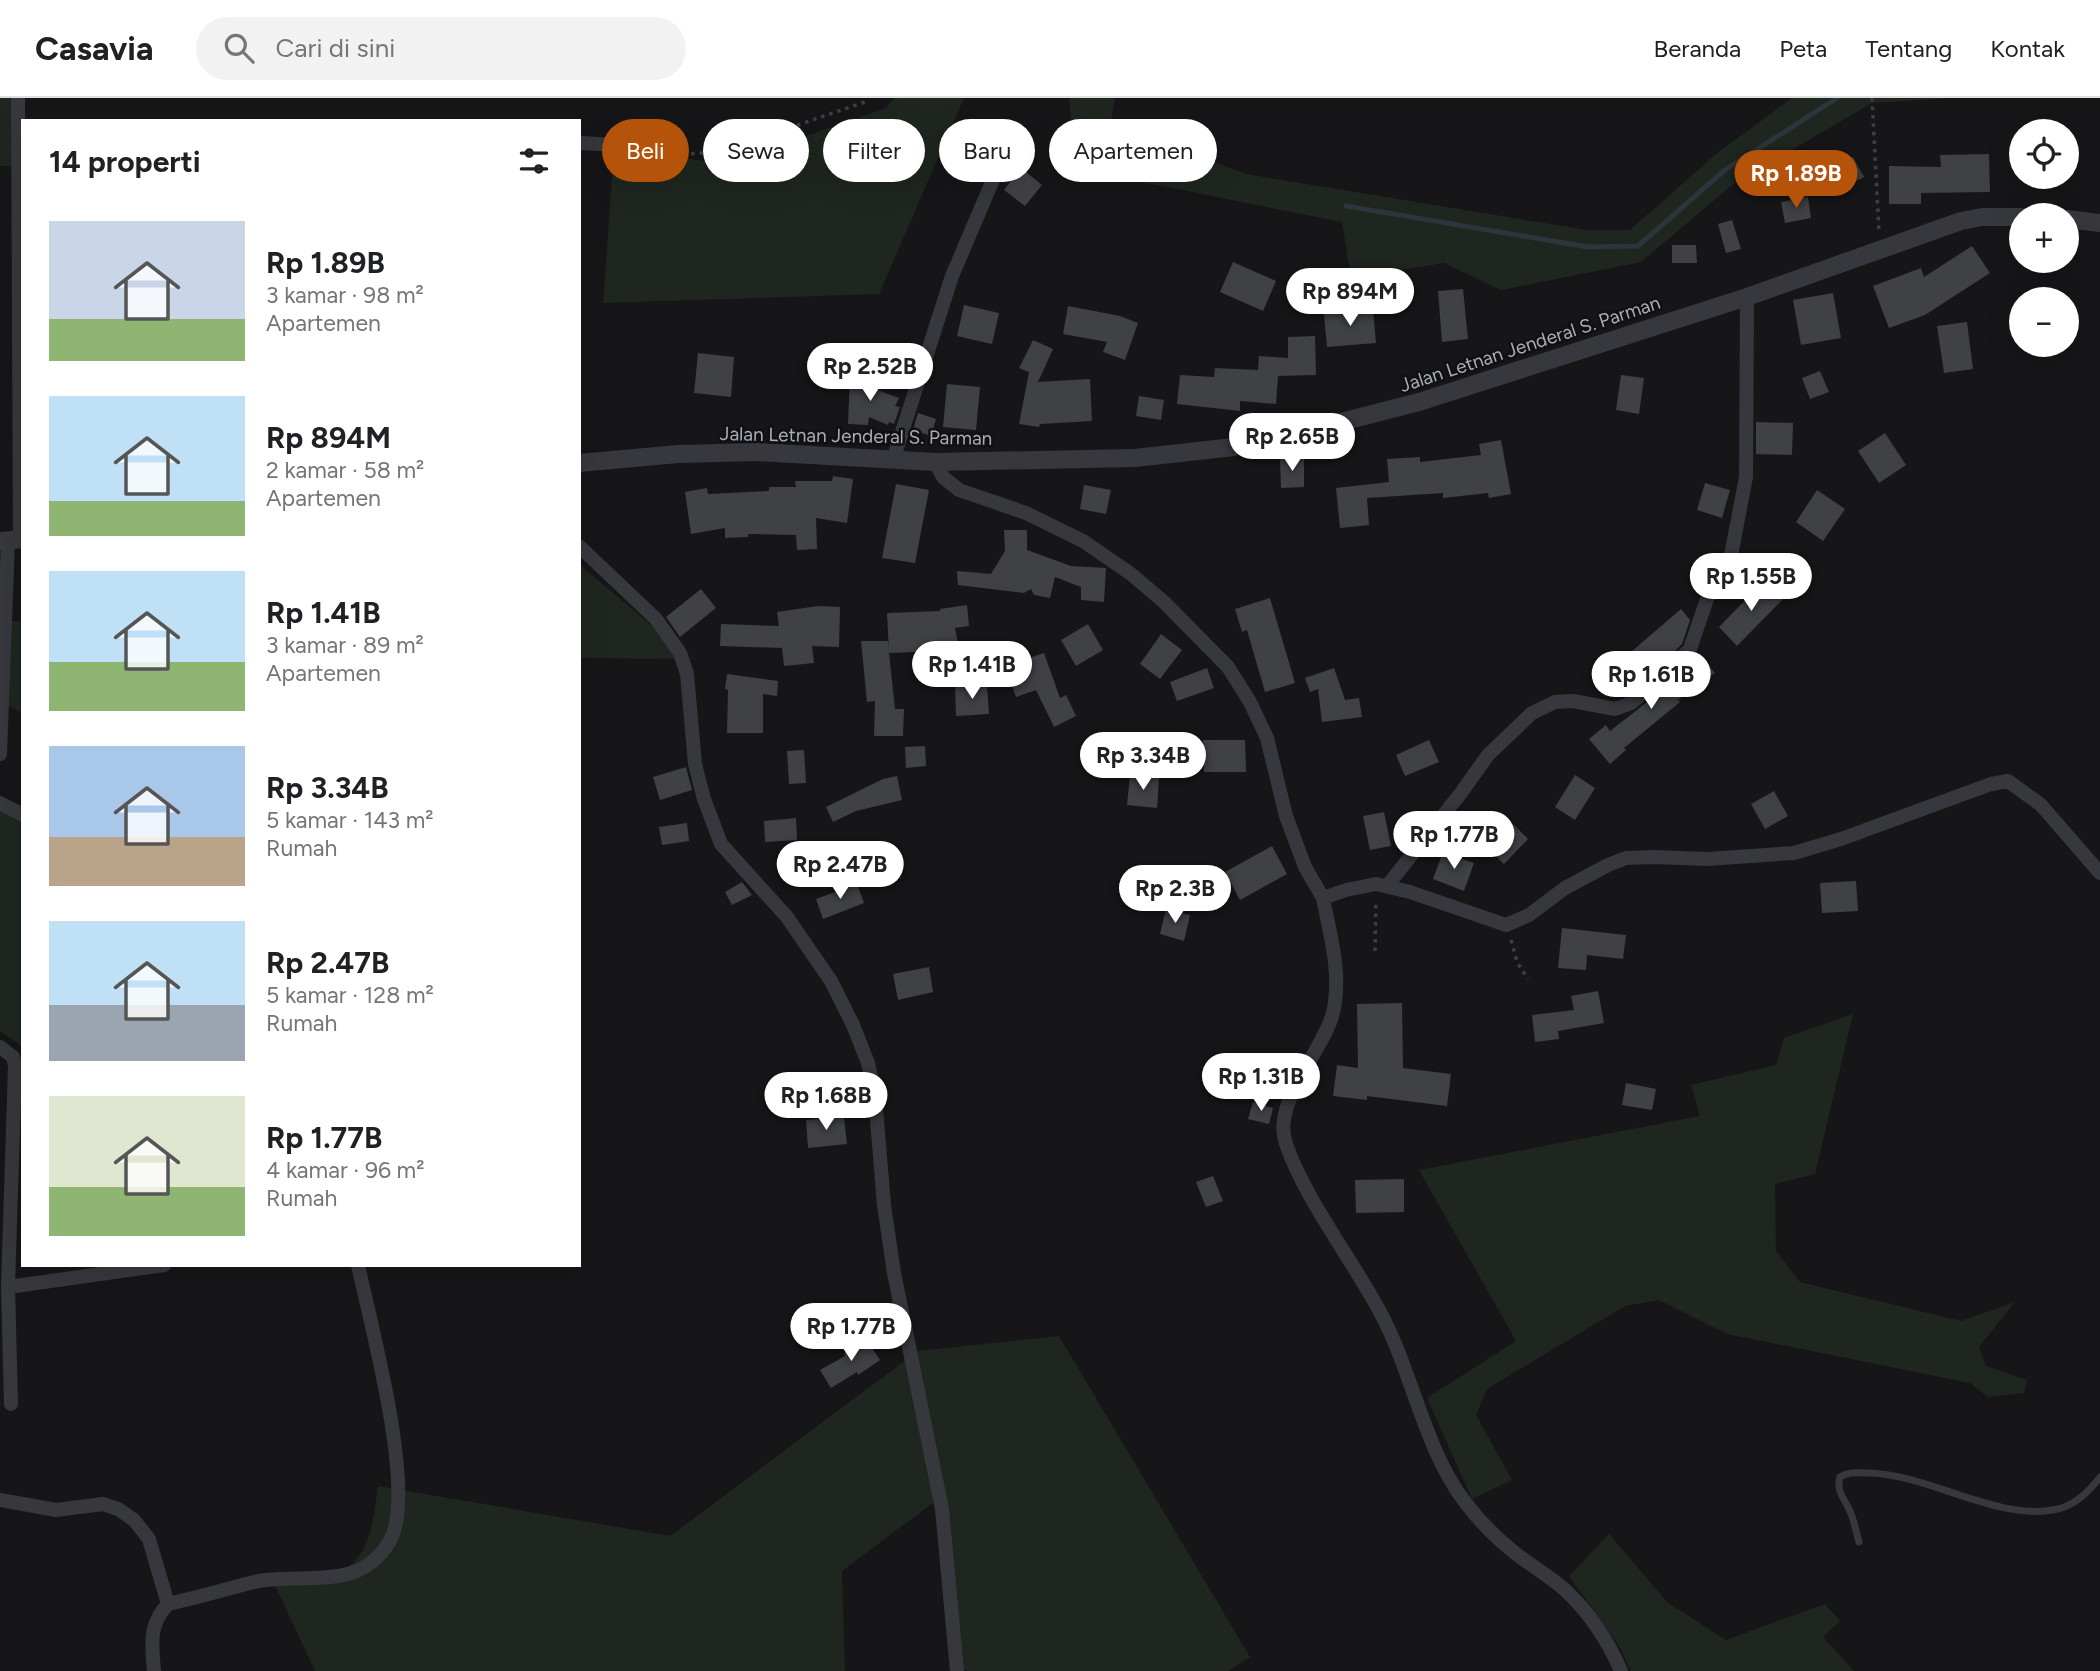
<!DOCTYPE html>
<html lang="id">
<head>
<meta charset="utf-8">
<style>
  body { margin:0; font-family:Figtree,sans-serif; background:#f2f2f2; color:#202124; height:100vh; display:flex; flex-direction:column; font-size:26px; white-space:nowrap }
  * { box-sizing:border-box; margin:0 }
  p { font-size:23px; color:#757577 }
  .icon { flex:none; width:38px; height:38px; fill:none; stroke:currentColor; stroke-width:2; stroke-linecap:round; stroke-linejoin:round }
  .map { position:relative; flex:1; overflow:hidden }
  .side { position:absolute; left:21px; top:21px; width:560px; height:1148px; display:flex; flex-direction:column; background:#fff; border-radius:0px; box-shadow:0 7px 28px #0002 }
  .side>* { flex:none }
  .top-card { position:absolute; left:602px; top:21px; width:665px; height:63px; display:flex; gap:14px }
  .tools { position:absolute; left:2009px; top:21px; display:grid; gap:14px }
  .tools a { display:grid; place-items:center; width:70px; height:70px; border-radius:50%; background:#fff; box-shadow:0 7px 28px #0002; font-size:35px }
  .price { position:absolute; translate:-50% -60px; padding:0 16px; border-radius:24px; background:#fff; color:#222; font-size:23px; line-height:46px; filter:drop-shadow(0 2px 4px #0008) }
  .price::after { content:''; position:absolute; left:50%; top:42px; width:21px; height:16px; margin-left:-10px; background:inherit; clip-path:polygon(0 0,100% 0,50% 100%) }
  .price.selected { background:#b45309; color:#fff }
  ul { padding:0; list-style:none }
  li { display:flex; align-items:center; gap:21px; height:175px; padding:0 28px }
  li span { display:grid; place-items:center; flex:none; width:196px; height:140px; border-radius:0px; color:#555 }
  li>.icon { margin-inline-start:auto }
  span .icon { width:84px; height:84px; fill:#fffc; stroke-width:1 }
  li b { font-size:30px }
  h2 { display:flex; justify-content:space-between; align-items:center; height:84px; padding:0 28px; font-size:30px }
  .tag { padding:0 24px; border-radius:32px; background:#fff; box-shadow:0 7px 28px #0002; font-size:24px; line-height:63px }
  .tag.selected { background:#b45309; color:#fff }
  header { display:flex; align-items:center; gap:42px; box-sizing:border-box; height:98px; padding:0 35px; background:#fff; border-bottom:2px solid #e0e0e0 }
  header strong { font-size:33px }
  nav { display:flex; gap:38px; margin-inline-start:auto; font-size:24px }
  .search { width:490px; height:63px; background:#f2f2f2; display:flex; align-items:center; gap:18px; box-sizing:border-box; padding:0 24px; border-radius:38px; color:#757577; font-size:26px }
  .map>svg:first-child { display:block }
</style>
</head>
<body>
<header>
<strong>Casavia</strong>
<div class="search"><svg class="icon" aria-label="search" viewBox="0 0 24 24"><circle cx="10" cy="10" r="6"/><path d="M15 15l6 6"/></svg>Cari di sini</div>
<nav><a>Beranda</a><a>Peta</a><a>Tentang</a><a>Kontak</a></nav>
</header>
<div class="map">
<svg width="2100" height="1573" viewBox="0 0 2100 1573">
  <rect width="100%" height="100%" fill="#161618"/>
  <path fill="#1e261f" d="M 0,0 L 23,0 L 23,68 L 0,68 Z
    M 894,0 L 964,0 L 879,196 L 603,205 L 614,51 L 705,63 L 775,49 L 886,10 Z
    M 1069,0 L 1115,0 L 1111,25 L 1246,76 L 1587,132 L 1630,132 L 1716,56 L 1792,0 L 1954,0 L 1872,5 L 1732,87 L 1641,164 L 1501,192 L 1444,165 L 1351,180 L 1342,124 L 1076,71 Z
    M 579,466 L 691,561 L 579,560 Z
    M 5,523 L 23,523 L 23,616 L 9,608 Z
    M 0,698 L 23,711 L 23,949 L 0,933 Z
    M 1853,916 L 1815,1076 L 1775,1086 L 1776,1153 L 1800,1184 L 1961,1223 L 2015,1204 L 1979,1249 L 1986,1268 L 2027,1282 L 2024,1295 L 1988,1299 L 1970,1285 L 1727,1236 L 1659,1202 L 1625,1208 L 1487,1291 L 1476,1317 L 1512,1382 L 1472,1401 L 1427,1300 L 1516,1243 L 1419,1072 L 1700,1018 L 1691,987 L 1776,967 L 1784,940 Z
    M 1059,1238 L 1250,1559 L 1228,1573 L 970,1573 L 959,1571 L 945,1396 L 842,1473 L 845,1573 L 315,1573 L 271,1479 C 286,1479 324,1481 336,1476 C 371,1463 374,1418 378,1388 L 670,1438 L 918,1253 Z
    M 1609,1436 L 1667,1504 L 1726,1542 L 1825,1506 L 1840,1523 L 1823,1539 L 1854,1573 L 1631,1573 L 1619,1548 L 1569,1478 Z"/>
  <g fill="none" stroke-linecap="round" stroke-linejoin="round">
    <path stroke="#2c353c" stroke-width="5" d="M 1346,108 L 1588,149 L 1638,148 L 1725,72 L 1837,0"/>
  </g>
  <path fill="#404145" d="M 1989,56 L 1990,94 L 1921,95 L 1921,106 L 1889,106 L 1889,68 L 1941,69 L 1940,57 Z
    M 1853,59 L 1864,79 L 1840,92 L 1829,71 Z
    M 1021,70 L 1042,87 L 1025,108 L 1004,92 Z
    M 1808,99 L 1811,120 L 1785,125 L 1781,104 Z
    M 1732,122 L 1741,151 L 1726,155 L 1718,126 Z
    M 1672,147 L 1696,147 L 1697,165 L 1672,165 Z
    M 1972,148 L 1990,175 L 1925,217 L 1889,230 L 1873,188 L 1921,170 L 1924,179 Z
    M 1233,164 L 1276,183 L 1263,213 L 1220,194 Z
    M 1463,191 L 1468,241 L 1442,244 L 1438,193 Z
    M 1833,195 L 1841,240 L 1801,247 L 1793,202 Z
    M 964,207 L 999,215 L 992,246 L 957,238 Z
    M 1068,208 L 1120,218 L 1138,225 L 1125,262 L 1103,254 L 1107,244 L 1063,236 Z
    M 1373,212 L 1376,245 L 1327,249 L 1324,216 Z
    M 1967,224 L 1973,271 L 1944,275 L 1937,228 Z
    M 1315,238 L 1316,277 L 1278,278 L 1276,306 L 1240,303 L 1240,313 L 1177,306 L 1180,277 L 1214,279 L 1215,270 L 1258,272 L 1259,258 L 1288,260 L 1288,239 Z
    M 1033,242 L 1053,251 L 1038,284 L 1090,281 L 1092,323 L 1040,326 L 1039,329 L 1019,326 L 1029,274 L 1019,270 Z
    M 698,255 L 734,259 L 731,299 L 694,295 Z
    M 1820,273 L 1829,294 L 1810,301 L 1802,280 Z
    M 1621,277 L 1644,280 L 1639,316 L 1616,312 Z
    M 850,278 L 871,279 L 870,289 L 899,300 L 895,308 L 900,309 L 894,326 L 889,324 L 888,327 L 869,319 L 868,327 L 848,326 Z
    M 947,286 L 980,289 L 976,332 L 943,329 Z
    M 1139,298 L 1164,302 L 1161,322 L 1136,318 Z
    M 918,315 L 936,321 L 931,338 L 913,332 Z
    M 1756,324 L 1793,325 L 1792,357 L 1756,356 Z
    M 1885,335 L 1906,367 L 1879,385 L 1858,353 Z
    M 1501,342 L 1511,396 L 1489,400 L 1488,395 L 1443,400 L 1443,395 L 1367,400 L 1369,427 L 1340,430 L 1336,390 L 1389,384 L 1387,361 L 1420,359 L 1420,364 L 1481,357 L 1479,346 Z
    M 1280,361 L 1304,361 L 1304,389 L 1281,390 Z
    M 833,378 L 853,381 L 847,425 L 816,420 L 817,451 L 797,452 L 796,437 L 748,436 L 748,439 L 725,440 L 725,430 L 691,436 L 685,394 L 707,390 L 708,396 L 769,393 L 769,389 L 796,389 L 795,383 L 832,383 Z
    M 1705,385 L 1730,392 L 1722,420 L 1697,412 Z
    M 896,386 L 929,392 L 915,465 L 882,460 Z
    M 1084,387 L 1111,392 L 1106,416 L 1080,411 Z
    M 1817,392 L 1845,411 L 1823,443 L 1796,424 Z
    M 1004,432 L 1027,432 L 1027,452 L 1071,468 L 1106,470 L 1104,504 L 1081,502 L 1081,489 L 1055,479 L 1050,500 L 1034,497 L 1031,491 L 1024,495 L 958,487 L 957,473 L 991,476 L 1005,453 Z
    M 1765,482 L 1784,500 L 1737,548 L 1719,529 Z
    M 701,491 L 716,510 L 680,539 L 666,519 Z
    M 1270,500 L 1295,585 L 1265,594 L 1247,532 L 1242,534 L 1235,511 Z
    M 967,507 L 969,528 L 955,530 L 964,575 L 943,580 L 938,553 L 889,555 L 895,611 L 904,611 L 903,638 L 874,638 L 875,603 L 867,604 L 861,543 L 888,543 L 889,554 L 887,515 L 940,513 L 940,511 Z
    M 818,508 L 840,509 L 839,549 L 812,548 L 814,565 L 784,568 L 782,550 L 720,548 L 721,526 L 779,528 L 777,514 Z
    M 1681,511 L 1690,522 L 1682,546 L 1652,576 L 1629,595 L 1610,572 Z
    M 1088,526 L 1103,552 L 1076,568 L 1061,542 Z
    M 1161,536 L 1182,552 L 1160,581 L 1140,566 Z
    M 1044,555 L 1060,600 L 1066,597 L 1076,618 L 1054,629 L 1036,592 L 1016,599 L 1005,568 Z
    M 1699,555 L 1715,575 L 1678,602 L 1680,604 L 1624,650 L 1626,652 L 1610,666 L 1589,641 L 1606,627 L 1610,633 L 1637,612 L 1665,590 Z
    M 1207,570 L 1214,590 L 1177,603 L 1170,584 Z
    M 1334,570 L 1345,602 L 1359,600 L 1362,619 L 1322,624 L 1318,591 L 1310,594 L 1305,580 Z
    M 727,576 L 778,583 L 777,598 L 763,596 L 763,635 L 727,635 L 728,592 L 725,591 Z
    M 987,587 L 989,616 L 956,618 L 955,589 Z
    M 1203,642 L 1245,642 L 1246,674 L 1204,674 Z
    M 1429,642 L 1439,664 L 1405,678 L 1396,657 Z
    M 925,648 L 926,668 L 906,670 L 905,649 Z
    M 804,652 L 806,685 L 789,686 L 787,653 Z
    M 686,669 L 692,692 L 660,702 L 653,679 Z
    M 1130,677 L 1159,680 L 1157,710 L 1127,707 Z
    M 1575,677 L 1595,690 L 1575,722 L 1555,709 Z
    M 897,678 L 902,702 L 856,713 L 833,724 L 826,709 L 883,681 Z
    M 1774,693 L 1788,718 L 1765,731 L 1751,706 Z
    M 1384,714 L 1391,748 L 1370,752 L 1363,718 Z
    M 796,720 L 797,742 L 765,744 L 764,723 Z
    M 1508,721 L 1528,741 L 1504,766 L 1483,746 Z
    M 687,725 L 689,743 L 662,747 L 659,729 Z
    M 1272,748 L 1287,776 L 1240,802 L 1225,774 Z
    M 1443,754 L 1474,765 L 1464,793 L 1433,781 Z
    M 1856,783 L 1858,813 L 1822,815 L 1820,785 Z
    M 742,784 L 752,797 L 732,807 L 725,794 Z
    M 857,786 L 864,805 L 823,821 L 816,801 Z
    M 1166,811 L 1190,817 L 1184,843 L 1160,836 Z
    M 1562,830 L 1626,837 L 1623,861 L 1587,857 L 1586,872 L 1558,870 Z
    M 929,869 L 933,894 L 898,902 L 893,876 Z
    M 1598,893 L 1604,925 L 1558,933 L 1559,941 L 1535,944 L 1532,917 L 1574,912 L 1571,898 Z
    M 1402,905 L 1403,970 L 1451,976 L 1447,1008 L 1367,998 L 1367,1002 L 1333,998 L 1337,967 L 1358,970 L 1357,906 Z
    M 1626,985 L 1656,991 L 1652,1012 L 1622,1007 Z
    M 1253,1004 L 1273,1010 L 1269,1026 L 1248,1021 Z
    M 844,1019 L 847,1046 L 808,1050 L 806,1022 Z
    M 1213,1078 L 1223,1103 L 1206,1109 L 1196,1084 Z
    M 1404,1081 L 1404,1114 L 1356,1115 L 1355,1082 Z
    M 865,1239 L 880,1262 L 858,1277 L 857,1274 L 831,1290 L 820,1272 L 845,1258 L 844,1255 Z"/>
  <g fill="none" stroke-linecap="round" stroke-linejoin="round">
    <path stroke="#3d3f44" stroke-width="3.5" stroke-dasharray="3.5 5" stroke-linecap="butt" d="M 1872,0 L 1879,134
      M 632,49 L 686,56 L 719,54 L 868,3
      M 1511,842 L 1517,864 L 1528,881
      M 1375,853 L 1376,802"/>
    <path stroke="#37383d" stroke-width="7" d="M 1859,1444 C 1856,1434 1854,1421 1849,1411 C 1844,1400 1836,1393 1840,1379 C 1850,1373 1858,1375 1870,1375 C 1929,1377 1996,1422 2053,1412 C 2073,1409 2088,1395 2100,1379"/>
    <path stroke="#37383d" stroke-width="14" d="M 18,0 L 20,441
      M 579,45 L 619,47
      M 893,362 L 952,178 L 1001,63
      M 935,364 L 943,379 L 959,392 L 1026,415 L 1083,443 L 1131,476 L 1164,504 L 1228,569 L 1250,604 L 1267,640 L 1286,718 L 1305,769 L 1323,800 L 1346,792 L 1376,786 L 1410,794 L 1506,827 L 1529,817 L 1565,790 L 1608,767 L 1626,760 L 1654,759 L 1707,761 L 1794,755 L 1841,741 L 1991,686 L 2008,683 L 2041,707 L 2100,775
      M 579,448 L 656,521 L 680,555 L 687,576 L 695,666 L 704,701 L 721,746 L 787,819 L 831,883 L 853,927 L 868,965 L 875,998 L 884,1107 L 894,1175 L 942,1411 L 957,1573
      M 0,656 L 8,443
      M 0,705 L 23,717
      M 1387,788 L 1461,695 L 1488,657 L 1532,615 L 1555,604 L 1573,603 L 1615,611 L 1631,605 L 1658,583 L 1690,551 L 1707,501 L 1730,463 L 1746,379 L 1747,199
      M 1323,800 C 1330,837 1342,876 1333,915 C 1323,954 1271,1004 1286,1046 C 1305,1101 1351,1160 1379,1212 C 1412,1272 1424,1351 1465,1404 C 1478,1421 1493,1437 1509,1450 C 1526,1465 1547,1476 1564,1491 C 1588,1513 1608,1543 1621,1573
      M 0,949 L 13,959 L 15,968 L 8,1189 L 11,1306
      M 8,1189 L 164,1167
      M 0,1402 L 56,1412 L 103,1406 L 118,1411 L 134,1422 L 149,1441 L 168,1506
      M 154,1573 C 152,1546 148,1527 168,1506 C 190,1501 213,1495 235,1489 C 245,1486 255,1483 266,1482 C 295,1479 324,1483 351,1475 C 370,1469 386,1454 393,1436 C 413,1381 371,1228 358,1167"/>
    <path stroke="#37383d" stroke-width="18" d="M 2067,121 L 2100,125
      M 579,365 L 678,356 L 756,354 L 935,364 L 1135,360 L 1234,349 L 1306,333 L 1419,304 L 1747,199 L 1961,123 L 1982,119 L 2021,119
      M 0,443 L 23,441"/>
  </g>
  <g text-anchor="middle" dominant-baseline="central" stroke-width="5" stroke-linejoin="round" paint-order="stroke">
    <g font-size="19" fill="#a8adb8" stroke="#111113">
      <text transform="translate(1530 246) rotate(-18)">Jalan Letnan Jenderal S. Parman</text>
      <text transform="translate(856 338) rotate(1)">Jalan Letnan Jenderal S. Parman</text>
    </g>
  </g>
</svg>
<div class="tools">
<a><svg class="icon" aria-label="locate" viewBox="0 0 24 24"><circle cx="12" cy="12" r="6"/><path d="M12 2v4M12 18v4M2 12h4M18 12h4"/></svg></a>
<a>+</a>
<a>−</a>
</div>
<b class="price selected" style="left:1796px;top:112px">Rp 1.89B</b>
<b class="price" style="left:1350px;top:230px">Rp 894M</b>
<b class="price" style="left:870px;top:305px">Rp 2.52B</b>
<b class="price" style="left:1292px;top:375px">Rp 2.65B</b>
<b class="price" style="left:1751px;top:515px">Rp 1.55B</b>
<b class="price" style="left:972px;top:603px">Rp 1.41B</b>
<b class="price" style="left:1651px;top:613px">Rp 1.61B</b>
<b class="price" style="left:1143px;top:694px">Rp 3.34B</b>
<b class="price" style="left:1454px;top:773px">Rp 1.77B</b>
<b class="price" style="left:840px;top:803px">Rp 2.47B</b>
<b class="price" style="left:1175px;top:827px">Rp 2.3B</b>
<b class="price" style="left:1261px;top:1015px">Rp 1.31B</b>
<b class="price" style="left:826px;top:1034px">Rp 1.68B</b>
<b class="price" style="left:851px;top:1265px">Rp 1.77B</b>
<div class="top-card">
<a class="tag selected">Beli</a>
<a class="tag">Sewa</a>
<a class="tag">Filter</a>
<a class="tag">Baru</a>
<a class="tag">Apartemen</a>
</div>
<section class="side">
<h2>14 properti<svg class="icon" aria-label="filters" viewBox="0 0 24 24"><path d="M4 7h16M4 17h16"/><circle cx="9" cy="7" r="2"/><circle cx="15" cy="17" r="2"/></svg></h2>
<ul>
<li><span style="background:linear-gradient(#c9d6e8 70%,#8fb573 0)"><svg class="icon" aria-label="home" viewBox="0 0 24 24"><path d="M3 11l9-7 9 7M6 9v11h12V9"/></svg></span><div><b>Rp 1.89B</b><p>3 kamar · 98 m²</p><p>Apartemen</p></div></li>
<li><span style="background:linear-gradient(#bfe0f5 75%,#8fb573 0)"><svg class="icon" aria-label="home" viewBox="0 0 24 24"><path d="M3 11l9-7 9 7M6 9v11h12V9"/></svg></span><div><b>Rp 894M</b><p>2 kamar · 58 m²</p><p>Apartemen</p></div></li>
<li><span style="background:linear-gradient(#bfe0f5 65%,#8fb573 0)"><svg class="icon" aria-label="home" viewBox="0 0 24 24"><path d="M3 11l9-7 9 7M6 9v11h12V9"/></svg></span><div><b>Rp 1.41B</b><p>3 kamar · 89 m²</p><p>Apartemen</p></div></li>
<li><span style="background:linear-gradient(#a9c7e8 65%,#b9a48a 0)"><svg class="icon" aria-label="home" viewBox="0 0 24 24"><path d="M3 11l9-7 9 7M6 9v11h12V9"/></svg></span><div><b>Rp 3.34B</b><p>5 kamar · 143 m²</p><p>Rumah</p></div></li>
<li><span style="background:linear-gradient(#bfe0f5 60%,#9aa5b1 0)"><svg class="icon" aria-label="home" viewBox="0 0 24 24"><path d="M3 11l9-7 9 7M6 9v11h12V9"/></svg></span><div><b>Rp 2.47B</b><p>5 kamar · 128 m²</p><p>Rumah</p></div></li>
<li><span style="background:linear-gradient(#dfe7d0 65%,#8fb573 0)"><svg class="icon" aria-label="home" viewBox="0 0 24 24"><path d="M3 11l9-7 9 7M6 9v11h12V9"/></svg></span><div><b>Rp 1.77B</b><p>4 kamar · 96 m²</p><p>Rumah</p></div></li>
</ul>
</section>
</div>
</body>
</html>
